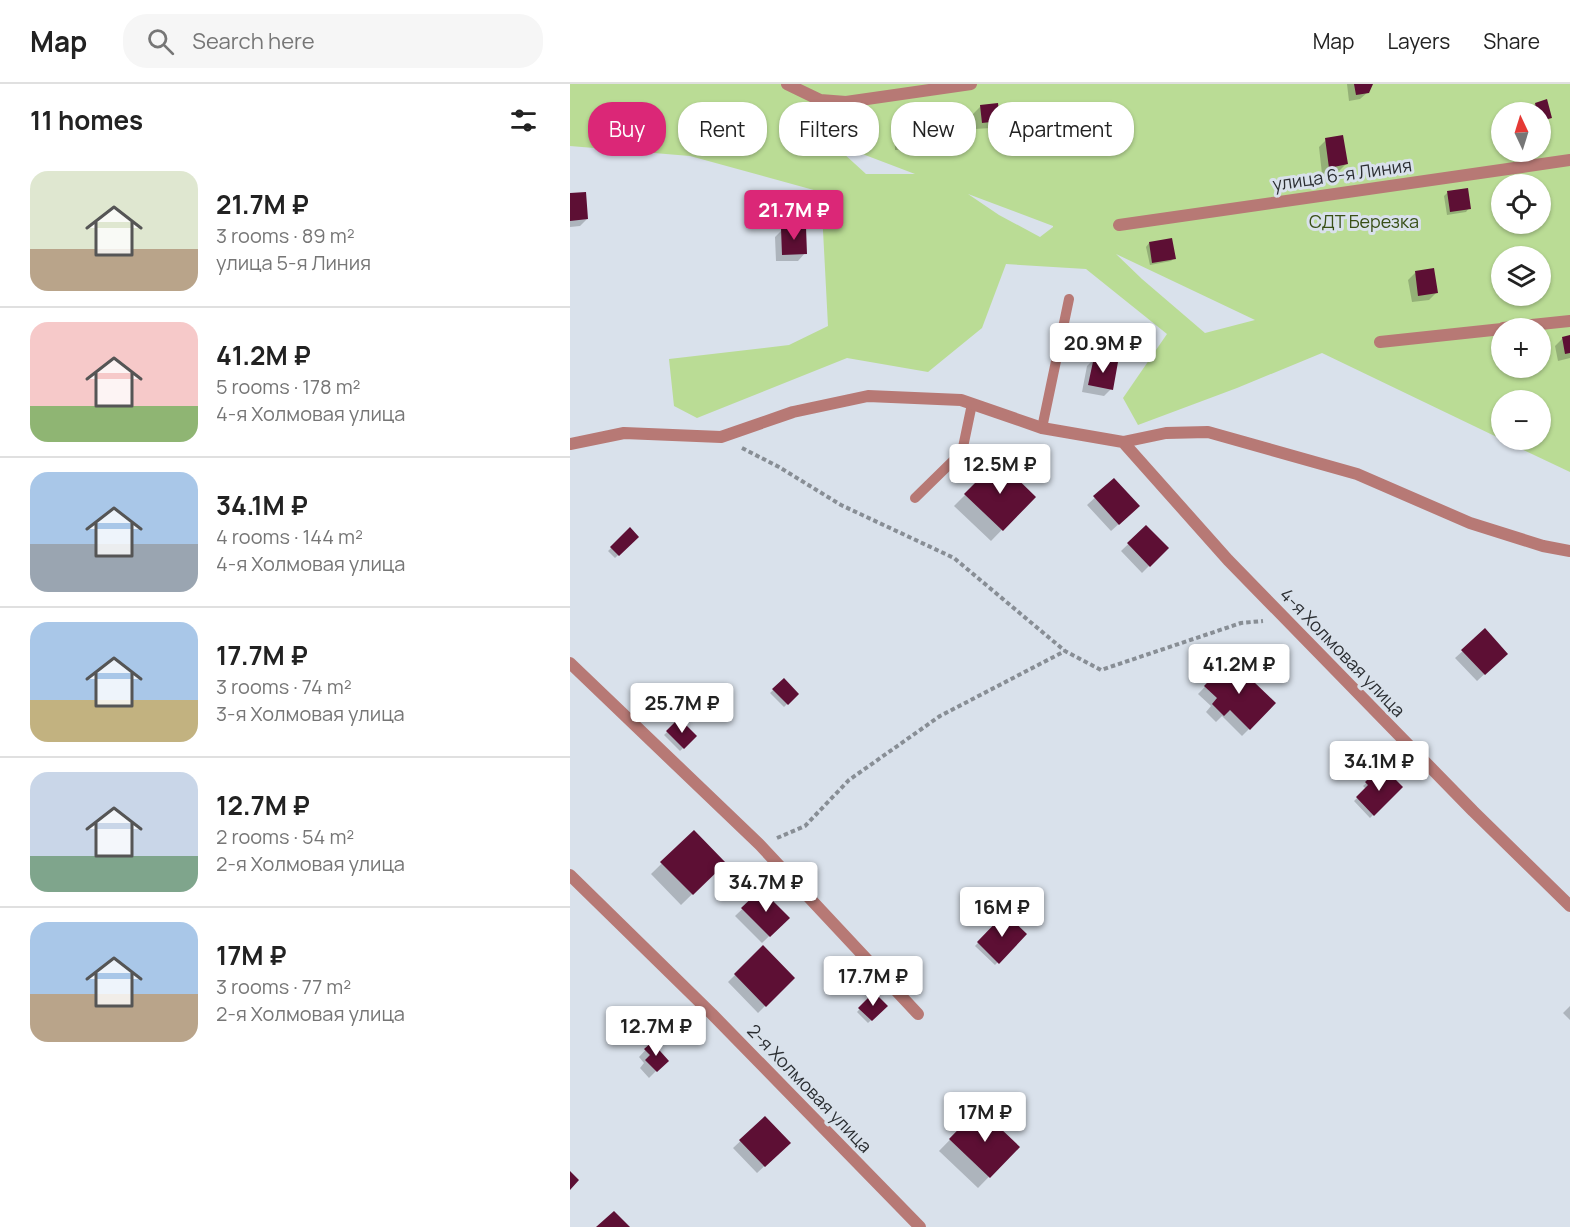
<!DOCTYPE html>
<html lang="en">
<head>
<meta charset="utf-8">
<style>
  body { margin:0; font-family:Manrope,sans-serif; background:#f6f6f6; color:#222; height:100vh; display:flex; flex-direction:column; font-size:22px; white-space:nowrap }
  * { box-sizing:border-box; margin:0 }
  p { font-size:20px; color:#767676 }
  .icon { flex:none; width:33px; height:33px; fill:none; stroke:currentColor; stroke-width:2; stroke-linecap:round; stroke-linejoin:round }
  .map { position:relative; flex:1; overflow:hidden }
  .side { display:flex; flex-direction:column; background:#fff; width:570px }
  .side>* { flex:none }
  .hud { position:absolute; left:18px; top:18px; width:570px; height:54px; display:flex; gap:12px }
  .needle { width:39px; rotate:356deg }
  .fabs { position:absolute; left:921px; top:18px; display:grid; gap:12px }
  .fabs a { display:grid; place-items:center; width:60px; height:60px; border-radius:50%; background:#fff; box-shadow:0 2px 4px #0004; font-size:30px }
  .price { position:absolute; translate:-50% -51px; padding:0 14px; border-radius:6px; background:#fff; color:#222; font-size:20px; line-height:39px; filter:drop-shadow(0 2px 3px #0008) }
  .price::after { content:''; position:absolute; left:50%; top:36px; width:18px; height:14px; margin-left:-9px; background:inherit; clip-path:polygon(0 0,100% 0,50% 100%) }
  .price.current { background:#db2777; color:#fff }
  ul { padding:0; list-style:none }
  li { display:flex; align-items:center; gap:18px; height:150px; padding:0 30px }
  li+li { border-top:2px solid #e0e0e0 }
  li span { display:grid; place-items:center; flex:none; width:168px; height:120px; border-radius:18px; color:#555 }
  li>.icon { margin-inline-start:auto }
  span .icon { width:72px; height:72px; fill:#fffc; stroke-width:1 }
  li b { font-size:26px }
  h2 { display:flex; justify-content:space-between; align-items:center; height:72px; padding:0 30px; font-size:26px }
  .tag { padding:0 21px; border-radius:24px; background:#fff; box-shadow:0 2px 4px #0004; font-size:21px; line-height:54px }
  .tag.current { background:#db2777; color:#fff }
  header { display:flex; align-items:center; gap:36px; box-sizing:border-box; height:84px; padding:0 30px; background:#fff; border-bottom:2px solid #e0e0e0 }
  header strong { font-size:28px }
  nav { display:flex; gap:33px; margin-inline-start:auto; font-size:21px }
  .search { width:420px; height:54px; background:#f6f6f6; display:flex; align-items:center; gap:15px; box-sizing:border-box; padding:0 21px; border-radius:24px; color:#767676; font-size:22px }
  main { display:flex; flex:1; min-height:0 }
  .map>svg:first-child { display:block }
</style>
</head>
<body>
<header>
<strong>Map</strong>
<div class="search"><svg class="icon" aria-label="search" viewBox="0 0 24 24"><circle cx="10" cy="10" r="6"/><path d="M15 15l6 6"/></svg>Search here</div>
<nav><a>Map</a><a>Layers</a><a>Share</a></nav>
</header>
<main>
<section class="side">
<h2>11 homes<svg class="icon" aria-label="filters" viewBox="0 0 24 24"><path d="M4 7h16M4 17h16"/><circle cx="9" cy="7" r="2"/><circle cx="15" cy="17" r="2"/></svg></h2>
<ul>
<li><span style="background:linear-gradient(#dfe7d0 65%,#b9a48a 0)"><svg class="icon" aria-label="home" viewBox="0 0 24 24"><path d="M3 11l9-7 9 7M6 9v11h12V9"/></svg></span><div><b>21.7M ₽</b><p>3 rooms · 89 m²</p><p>улица 5-я Линия</p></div></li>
<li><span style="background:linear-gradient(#f6c9c9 70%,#8fb573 0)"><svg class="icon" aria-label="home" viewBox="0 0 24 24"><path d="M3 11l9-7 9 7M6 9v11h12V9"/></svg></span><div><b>41.2M ₽</b><p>5 rooms · 178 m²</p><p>4-я Холмовая улица</p></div></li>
<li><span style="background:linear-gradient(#a9c7e8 60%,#9aa5b1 0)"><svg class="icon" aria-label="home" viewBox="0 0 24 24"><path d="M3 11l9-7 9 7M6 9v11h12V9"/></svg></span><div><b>34.1M ₽</b><p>4 rooms · 144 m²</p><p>4-я Холмовая улица</p></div></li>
<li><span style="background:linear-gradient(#a9c7e8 65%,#c2b280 0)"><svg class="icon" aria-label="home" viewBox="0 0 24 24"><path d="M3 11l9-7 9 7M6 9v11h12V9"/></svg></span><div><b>17.7M ₽</b><p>3 rooms · 74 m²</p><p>3-я Холмовая улица</p></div></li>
<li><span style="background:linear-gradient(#c9d6e8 70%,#7fa58c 0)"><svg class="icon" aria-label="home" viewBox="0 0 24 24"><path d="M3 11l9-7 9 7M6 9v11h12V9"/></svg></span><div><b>12.7M ₽</b><p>2 rooms · 54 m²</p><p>2-я Холмовая улица</p></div></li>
<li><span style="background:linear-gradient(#a9c7e8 60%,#b9a48a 0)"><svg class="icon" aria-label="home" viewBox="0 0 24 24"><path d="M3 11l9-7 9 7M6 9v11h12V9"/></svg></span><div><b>17M ₽</b><p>3 rooms · 77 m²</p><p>2-я Холмовая улица</p></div></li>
</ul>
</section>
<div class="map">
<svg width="1000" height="1143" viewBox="0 0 1000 1143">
  <rect width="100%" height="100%" fill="#d9e1eb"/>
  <path fill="#badc95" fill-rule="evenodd" d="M 0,0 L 1000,0 L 1000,388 L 932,356 L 970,356 L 970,316 L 932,316 L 931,355 L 752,269 L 667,304 L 568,341 L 553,314 L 597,250 L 516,185 L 436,180 L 412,244 L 358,288 L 277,274 L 127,334 L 104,322 L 99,275 L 219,261 L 258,242 L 251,108 L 120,72 L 0,62 ZM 932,28 L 970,28 L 970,68 L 932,68 ZM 249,47 L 274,63 L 345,90 L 296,90 ZM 932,100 L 970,100 L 970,140 L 932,140 ZM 398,110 L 483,142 L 483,143 L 470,153 L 429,131 ZM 546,170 L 685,236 L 635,249 L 572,195 ZM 932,172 L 970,172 L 970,212 L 932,212 ZM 932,244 L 970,244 L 970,284 L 932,284 Z"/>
  <path fill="#0003" d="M 777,0 L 801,0 L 798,8 L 790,15 L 779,17 Z
    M 965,20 L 981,33 L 977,36 L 970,38 L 970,28 L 964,28 L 962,23 Z
    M 411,22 L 429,37 L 421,44 L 405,45 L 403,30 Z
    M 331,28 L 354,58 L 347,65 L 325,66 L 324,35 Z
    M 756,56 L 776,80 L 769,87 L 752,90 L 749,63 Z
    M 877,109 L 899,124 L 896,128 L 877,131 L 874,112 Z
    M 0,111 L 17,135 L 10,142 L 0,143 Z
    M 212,146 L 235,169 L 228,177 L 206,177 L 205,153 Z
    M 579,159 L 604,174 L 601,177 L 580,181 L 576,163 Z
    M 845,189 L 866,209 L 859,216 L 842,218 L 838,196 Z
    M 1000,253 L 1000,274 L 988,277 L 985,262 L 992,255 Z
    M 524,275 L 541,305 L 534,312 L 512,308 L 517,282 Z
    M 428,378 L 464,413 L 421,457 L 384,422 Z
    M 544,396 L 561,429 L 541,447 L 517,421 Z
    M 576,443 L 597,464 L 572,489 L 551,467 Z
    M 60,446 L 67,453 L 45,474 L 38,467 Z
    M 915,547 L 936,570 L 907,597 L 885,574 Z
    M 660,577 L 704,620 L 672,652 L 652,632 L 646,638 L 636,628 L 641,622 L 628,610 Z
    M 214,596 L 227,610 L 214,623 L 200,609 Z
    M 109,636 L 125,652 L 110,667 L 94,651 Z
    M 801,695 L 804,698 L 831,703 L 800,734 L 784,717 L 796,705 L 793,702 Z
    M 124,748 L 154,779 L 111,821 L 81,790 Z
    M 191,807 L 218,834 L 192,859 L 165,832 Z
    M 435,831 L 455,850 L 425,881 L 405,862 Z
    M 193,863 L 223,894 L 188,929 L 158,898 Z
    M 304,910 L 316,922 L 298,939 L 287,928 Z
    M 1000,922 L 1000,936 L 993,929 Z
    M 81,960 L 97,976 L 79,994 L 70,984 L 74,979 L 69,973 Z
    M 409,1026 L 448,1063 L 408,1104 L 369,1067 Z
    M 195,1034 L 219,1059 L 187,1089 L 163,1064 Z"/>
  <path fill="#5d0f34" d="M 784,0 L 803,0 L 799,9 L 786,11 Z
    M 977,15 L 982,34 L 970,37 L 970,28 L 967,28 L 965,19 Z
    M 428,19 L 430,37 L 412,39 L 410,21 Z
    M 354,25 L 356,58 L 332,59 L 330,27 Z
    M 773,51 L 778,80 L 759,84 L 755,54 Z
    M 898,104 L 901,125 L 880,128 L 877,107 Z
    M 16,108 L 18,135 L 0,137 L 0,109 Z
    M 236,143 L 237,170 L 212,171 L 211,144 Z
    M 602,154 L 606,175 L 582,179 L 579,158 Z
    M 864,184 L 868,209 L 848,212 L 845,187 Z
    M 1000,251 L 1000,269 L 995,270 L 992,253 Z
    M 524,273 L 548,278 L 543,306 L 518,301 Z
    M 428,376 L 466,413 L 433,447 L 394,410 Z
    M 544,394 L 570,422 L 549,441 L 523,412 Z
    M 576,441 L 599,464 L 580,483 L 557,459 Z
    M 60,443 L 69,453 L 49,472 L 40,463 Z
    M 915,544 L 938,570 L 915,591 L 891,566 Z
    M 660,575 L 706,619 L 680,646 L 660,626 L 654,632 L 642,620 L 647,614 L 634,602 Z
    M 214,594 L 229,610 L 218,621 L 202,605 Z
    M 109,634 L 127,652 L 114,665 L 96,647 Z
    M 815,685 L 833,703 L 804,732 L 786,713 L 798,701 L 795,698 L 801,692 L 804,696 Z
    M 124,746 L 156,779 L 123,811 L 90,778 Z
    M 191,805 L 220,834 L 200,853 L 171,824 Z
    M 435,829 L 457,850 L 429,880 L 407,858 Z
    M 193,861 L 225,894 L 196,923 L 164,890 Z
    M 304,908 L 318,922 L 302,937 L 288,924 Z
    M 82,958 L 99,977 L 87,988 L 75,976 L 80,971 L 74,965 Z
    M 409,1024 L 450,1063 L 420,1094 L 379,1055 Z
    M 195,1032 L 221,1059 L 195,1083 L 169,1056 Z
    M 0,1087 L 9,1096 L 0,1106 Z
    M 44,1127 L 60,1143 L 26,1143 Z"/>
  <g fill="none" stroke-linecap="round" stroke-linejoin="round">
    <path stroke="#888e95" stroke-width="4" stroke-dasharray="4.5 3" stroke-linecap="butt" d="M 172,364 L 209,383 L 271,421 L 384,474 L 495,567 L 531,586 L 671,539 L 693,537
      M 207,754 L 235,742 L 279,696 L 370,632 L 495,567"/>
    <path stroke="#b77975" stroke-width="10" d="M 472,344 L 499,215
      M 345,414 L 392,368 L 402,320"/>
    <path stroke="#b77975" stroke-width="12" d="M 217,0 L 250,16 L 276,18 L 401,0
      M 549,141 L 1000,76
      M 933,244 L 1000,237
      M 810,258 L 932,245
      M 553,358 L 658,476 L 903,727 L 1000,822
      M 0,360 L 54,349 L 151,353 L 223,328 L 298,312 L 391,316 L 472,344 L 553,358 L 596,349 L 638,348 L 787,390 L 900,439 L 973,462 L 1000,467
      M 0,579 L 190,761 L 348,930
      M 0,791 L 142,930 L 350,1143"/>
  </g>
  <g text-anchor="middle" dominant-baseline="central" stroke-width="6" stroke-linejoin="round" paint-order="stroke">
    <g font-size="18" fill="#2b2e32" stroke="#d9e1eb">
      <text transform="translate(772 90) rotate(-8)">улица 6-я Линия</text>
      <text transform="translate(773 568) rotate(46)">4-я Холмовая улица</text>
      <text transform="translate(240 1004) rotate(46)">2-я Холмовая улица</text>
    </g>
    <g font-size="18" fill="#384f17" stroke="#d9e1eb">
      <text x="794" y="137">СДТ Березка</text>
    </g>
  </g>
</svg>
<div class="fabs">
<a><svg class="needle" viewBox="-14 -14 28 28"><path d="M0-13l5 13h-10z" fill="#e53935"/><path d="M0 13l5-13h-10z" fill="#767676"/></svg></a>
<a><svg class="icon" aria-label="locate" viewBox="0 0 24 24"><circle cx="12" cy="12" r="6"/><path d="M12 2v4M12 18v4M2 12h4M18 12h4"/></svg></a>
<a><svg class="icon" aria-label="layers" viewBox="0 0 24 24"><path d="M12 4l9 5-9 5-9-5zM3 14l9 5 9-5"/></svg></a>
<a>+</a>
<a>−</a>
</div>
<b class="price current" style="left:224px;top:157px">21.7M ₽</b>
<b class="price" style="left:533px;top:290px">20.9M ₽</b>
<b class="price" style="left:430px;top:411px">12.5M ₽</b>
<b class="price" style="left:669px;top:611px">41.2M ₽</b>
<b class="price" style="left:112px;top:650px">25.7M ₽</b>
<b class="price" style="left:809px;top:708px">34.1M ₽</b>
<b class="price" style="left:196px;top:829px">34.7M ₽</b>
<b class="price" style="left:432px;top:854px">16M ₽</b>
<b class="price" style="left:303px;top:923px">17.7M ₽</b>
<b class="price" style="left:86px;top:973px">12.7M ₽</b>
<b class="price" style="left:415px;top:1059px">17M ₽</b>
<div class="hud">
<a class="tag current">Buy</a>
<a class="tag">Rent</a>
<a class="tag">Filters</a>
<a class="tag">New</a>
<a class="tag">Apartment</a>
</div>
</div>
</main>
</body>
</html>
